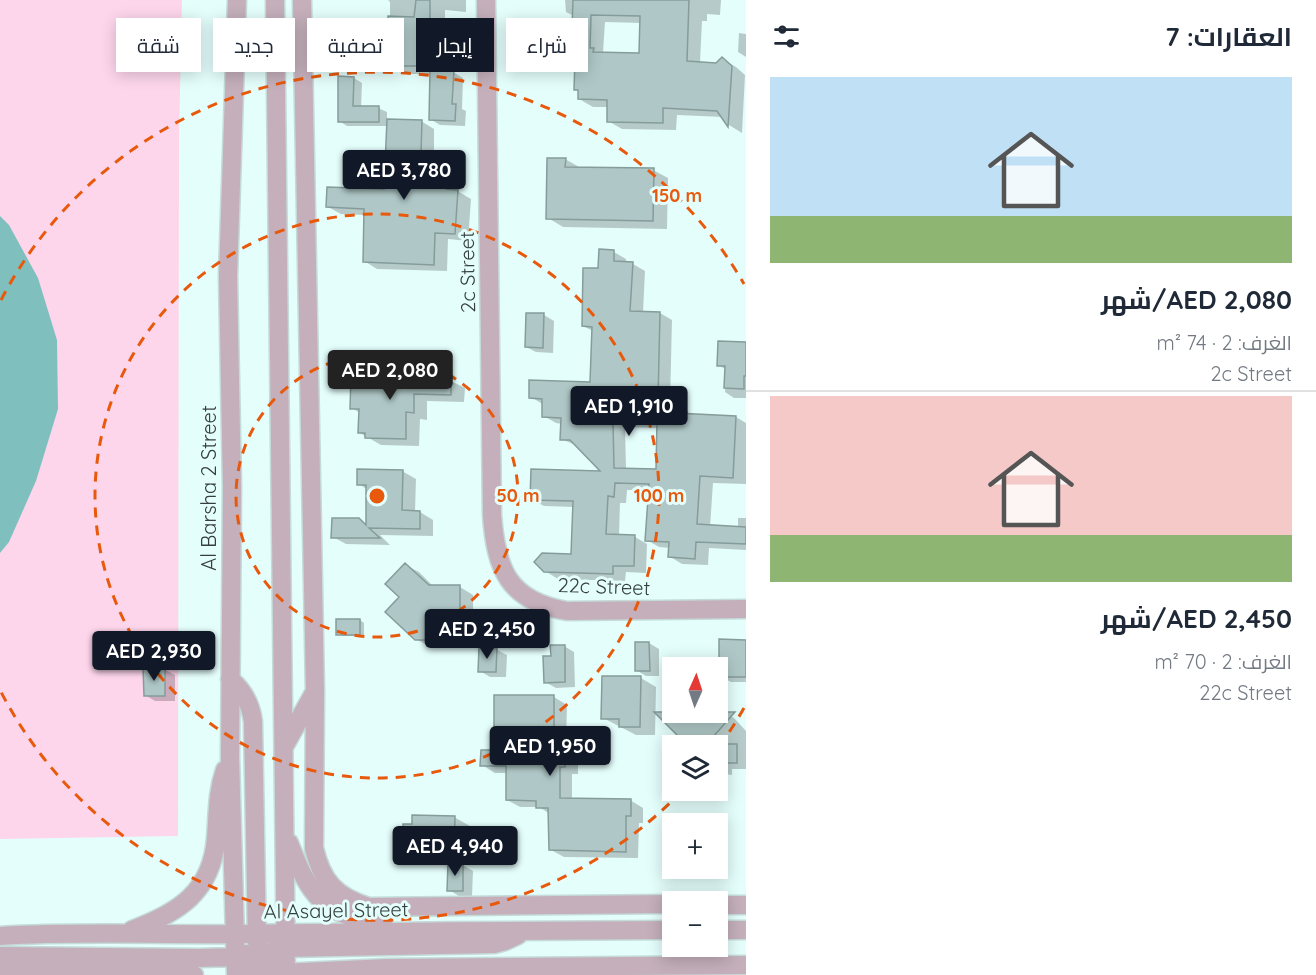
<!DOCTYPE html>
<html lang="ar">
<head>
<meta charset="utf-8">
<style>
  body { margin:0; font-family:Quicksand,Cairo,sans-serif; background:#f2f2f3; color:#1f2937; direction:rtl; height:100vh; display:flex; flex-direction:column; font-size:22px; white-space:nowrap }
  * { box-sizing:border-box; margin:0 }
  p { font-size:20px; color:#747a83 }
  .icon { flex:none; width:33px; height:33px; fill:none; stroke:currentColor; stroke-width:2; stroke-linecap:round; stroke-linejoin:round }
  .map { position:relative; flex:1; overflow:hidden; direction:ltr }
  .drawer { display:flex; flex-direction:column; background:#fff; width:570px }
  .drawer>* { flex:none }
  .banner { position:absolute; left:18px; top:18px; width:570px; height:54px; direction:rtl; display:flex; gap:12px }
  .needle { width:39px; rotate:3deg }
  .buttons { position:absolute; left:662px; top:657px; display:grid; gap:12px }
  .buttons a { display:grid; place-items:center; width:66px; height:66px; border-radius:0px; background:#fff; box-shadow:0 3px 15px #0003; font-size:30px }
  .price { position:absolute; translate:-50% -51px; padding:0 14px; border-radius:6px; background:#111827; color:#fff; font-size:20px; line-height:39px; filter:drop-shadow(0 2px 3px #0008) }
  .price::after { content:''; position:absolute; left:50%; top:36px; width:18px; height:14px; margin-left:-9px; background:inherit; clip-path:polygon(0 0,100% 0,50% 100%) }
  .price.current { background:#222; color:#fff }
  ul { padding:0; list-style:none }
  li { display:grid; align-content:center; gap:12px; height:318px; padding:0 24px }
  li+li { border-top:2px solid #e0e1e3 }
  li span { display:grid; place-items:center; height:186px; border-radius:0px; color:#555 }
  li>.icon { margin-inline-start:auto }
  span .icon { width:108px; height:108px; fill:#fffc; stroke-width:1 }
  li b { font-size:26px }
  h2 { display:flex; justify-content:space-between; align-items:center; height:72px; padding:0 24px; font-size:26px }
  .pill { padding:0 21px; border-radius:0px; background:#fff; box-shadow:0 3px 15px #0003; font-size:21px; line-height:54px }
  .pill.current { background:#111827; color:#fff }
  main { display:flex; flex:1; min-height:0 }
  .map>svg:first-child { display:block }
</style>
</head>
<body>
<main>
<section class="drawer">
<h2>العقارات: 7<svg class="icon" aria-label="filters" viewBox="0 0 24 24"><path d="M4 7h16M4 17h16"/><circle cx="9" cy="7" r="2"/><circle cx="15" cy="17" r="2"/></svg></h2>
<ul>
<li><span style="background:linear-gradient(#bfe0f5 75%,#8fb573 0)"><svg class="icon" aria-label="home" viewBox="0 0 24 24"><path d="M3 11l9-7 9 7M6 9v11h12V9"/></svg></span><div><b>AED 2,080/شهر</b><p>الغرف: 2 · 74 m²</p><p>2c Street</p></div></li>
<li><span style="background:linear-gradient(#f6c9c9 75%,#8fb573 0)"><svg class="icon" aria-label="home" viewBox="0 0 24 24"><path d="M3 11l9-7 9 7M6 9v11h12V9"/></svg></span><div><b>AED 2,450/شهر</b><p>الغرف: 2 · 70 m²</p><p>22c Street</p></div></li>
</ul>
</section>
<div class="map">
<svg width="746" height="975" viewBox="0 0 746 975">
  <rect width="100%" height="100%" fill="#e4fefc"/>
  <path fill="#fdd6eb" d="M 0,0 L 182,0 L 179,137 L 178,836 L 0,839 Z"/>
  <path fill="#7fc0be" d="M 0,216 L 9,225 L 38,278 L 57,340 L 58,409 L 36,481 L 9,542 L 0,553 Z"/>
  <path fill="#0003" fill-rule="evenodd" d="M 388,0 L 466,0 L 466,12 L 445,10 L 445,71 L 453,72 L 463,78 L 462,109 L 466,111 L 465,126 L 440,125 L 430,119 L 432,74 L 405,74 L 390,65 L 390,51 L 382,46 L 390,33 L 390,2 Z
    M 565,0 L 721,0 L 720,15 L 707,14 L 707,21 L 702,21 L 700,63 L 717,64 L 722,59 L 736,67 L 745,75 L 742,133 L 729,125 L 723,117 L 677,115 L 676,130 L 622,129 L 608,121 L 609,107 L 593,107 L 579,99 L 580,91 L 576,89 L 577,28 L 574,26 L 574,16 L 566,12 ZM 605,22 L 642,23 L 641,54 L 603,53 Z
    M 739,33 L 746,34 L 746,57 L 738,52 Z
    M 354,78 L 362,83 L 361,108 L 378,108 L 387,112 L 387,120 L 421,121 L 434,129 L 434,157 L 448,157 L 461,165 L 459,192 L 471,199 L 468,241 L 448,239 L 447,271 L 377,269 L 364,261 L 365,215 L 341,214 L 328,207 L 386,190 L 388,126 L 347,126 L 339,121 Z
    M 565,159 L 581,168 L 653,170 L 668,178 L 667,229 L 563,227 L 548,218 Z
    M 614,252 L 626,259 L 626,263 L 633,264 L 645,271 L 643,313 L 660,313 L 672,320 L 670,403 L 676,404 L 688,411 L 688,415 L 736,417 L 746,423 L 746,484 L 713,483 L 710,527 L 738,528 L 738,518 L 746,518 L 746,550 L 709,548 L 708,565 L 682,564 L 669,556 L 670,548 L 659,547 L 647,540 L 650,490 L 627,490 L 626,503 L 620,503 L 619,536 L 635,537 L 647,544 L 646,573 L 626,572 L 625,581 L 558,579 L 545,571 L 572,555 L 574,507 L 544,506 L 531,499 L 603,473 L 578,446 L 561,439 L 562,424 L 556,423 L 544,416 L 544,405 L 531,397 L 591,383 L 593,331 L 583,326 L 599,270 ZM 625,427 L 659,428 L 658,470 L 626,469 Z
    M 544,315 L 554,321 L 553,353 L 536,352 L 526,347 Z
    M 719,343 L 746,344 L 746,398 L 734,398 L 725,392 L 727,370 L 718,365 Z
    M 426,375 L 434,380 L 451,381 L 465,388 L 464,402 L 427,401 L 427,420 L 420,419 L 419,446 L 381,445 L 360,433 L 360,413 L 352,408 Z
    M 402,471 L 416,479 L 415,512 L 420,512 L 433,520 L 433,536 L 380,535 L 390,545 L 346,544 L 333,537 L 359,520 L 367,525 L 368,490 L 359,484 Z
    M 405,565 L 419,572 L 434,587 L 460,587 L 473,595 L 473,647 L 430,647 L 416,639 L 401,597 Z
    M 360,620 L 364,623 L 364,636 L 342,636 L 338,634 Z
    M 721,641 L 746,641 L 746,682 L 731,682 L 720,676 Z
    M 649,643 L 659,649 L 659,676 L 646,676 L 636,670 Z
    M 564,646 L 574,652 L 575,687 L 556,688 L 545,682 L 552,658 Z
    M 481,649 L 497,650 L 507,655 L 506,677 L 490,677 L 480,671 Z
    M 164,669 L 175,675 L 175,701 L 155,701 L 145,695 Z
    M 641,678 L 656,687 L 655,735 L 636,735 L 603,718 Z
    M 554,697 L 567,705 L 566,744 L 578,751 L 578,774 L 572,774 L 572,800 L 630,800 L 643,808 L 643,823 L 639,823 L 638,858 L 564,857 L 551,850 L 550,814 L 539,807 L 520,807 L 507,800 L 508,773 L 495,773 L 482,765 Z
    M 672,710 L 672,712 L 718,714 L 721,711 L 734,718 L 746,731 L 746,769 L 732,769 L 732,775 L 717,773 L 717,746 L 684,746 L 679,735 L 662,719 Z
    M 454,817 L 470,826 L 469,863 L 459,863 L 473,871 L 472,896 L 459,896 L 449,890 L 449,863 L 428,862 L 404,848 Z"/>
  <path fill="#afc8c7" stroke="#859c9b" stroke-width="1.5" fill-rule="evenodd" d="M 416,0 L 430,0 L 430,66 L 388,66 L 388,47 L 381,47 L 381,31 L 388,31 L 388,16 L 414,17 Z
    M 573,0 L 689,0 L 687,61 L 716,63 L 722,57 L 732,66 L 728,127 L 717,111 L 663,108 L 663,123 L 607,122 L 607,100 L 578,99 L 578,90 L 574,90 L 576,27 L 572,27 ZM 591,15 L 640,16 L 639,53 L 593,52 L 594,48 L 590,48 Z
    M 430,69 L 454,70 L 452,104 L 456,104 L 455,121 L 429,120 Z
    M 338,76 L 354,77 L 353,106 L 379,106 L 379,122 L 338,122 Z
    M 387,119 L 422,120 L 421,154 L 448,156 L 446,189 L 458,190 L 455,234 L 435,233 L 434,265 L 363,262 L 364,209 L 326,207 L 327,187 L 384,189 Z
    M 547,158 L 566,158 L 565,167 L 654,168 L 653,221 L 546,219 Z
    M 599,249 L 614,250 L 614,261 L 633,262 L 630,311 L 660,312 L 658,401 L 676,402 L 676,413 L 736,416 L 733,478 L 700,476 L 697,524 L 746,527 L 746,544 L 696,542 L 695,559 L 668,557 L 669,542 L 645,541 L 649,484 L 615,483 L 614,497 L 608,496 L 606,534 L 635,535 L 634,566 L 613,566 L 613,574 L 544,572 L 534,562 L 542,553 L 571,554 L 573,501 L 530,500 L 531,469 L 600,471 L 570,440 L 560,440 L 561,418 L 542,417 L 542,399 L 529,398 L 529,380 L 590,382 L 592,327 L 582,326 L 583,268 L 598,268 ZM 613,421 L 657,421 L 656,469 L 614,468 Z
    M 526,313 L 544,313 L 543,348 L 525,347 Z
    M 718,341 L 746,342 L 746,376 L 744,376 L 744,389 L 724,388 L 725,366 L 717,366 Z
    M 371,372 L 426,374 L 426,378 L 451,379 L 451,395 L 414,394 L 414,413 L 406,412 L 406,439 L 365,438 L 365,433 L 358,433 L 359,409 L 350,409 L 351,376 L 371,376 Z
    M 357,469 L 403,470 L 402,510 L 420,511 L 420,529 L 369,528 L 380,538 L 331,538 L 332,518 L 359,518 L 366,525 L 366,485 L 357,485 Z
    M 405,563 L 429,585 L 460,585 L 460,640 L 415,640 L 385,612 L 399,597 L 385,584 Z
    M 336,619 L 360,619 L 360,635 L 336,635 Z
    M 719,639 L 746,640 L 746,677 L 719,677 Z
    M 635,642 L 649,642 L 650,671 L 635,671 Z
    M 550,645 L 565,645 L 565,682 L 544,683 L 543,656 L 551,656 Z
    M 479,647 L 497,648 L 496,672 L 478,672 Z
    M 143,668 L 165,668 L 165,696 L 144,696 Z
    M 602,676 L 641,676 L 640,727 L 619,727 L 619,719 L 601,719 Z
    M 494,695 L 554,695 L 554,741 L 566,742 L 565,767 L 560,767 L 560,798 L 631,799 L 631,816 L 626,816 L 626,852 L 549,850 L 548,808 L 536,808 L 536,801 L 506,800 L 506,766 L 480,766 L 481,750 L 494,750 Z
    M 654,712 L 735,712 L 705,746 L 681,746 L 674,738 L 677,735 Z
    M 717,744 L 737,744 L 737,763 L 717,763 Z
    M 412,815 L 455,816 L 454,855 L 411,854 L 411,849 L 403,849 L 403,824 L 412,824 Z
    M 448,863 L 463,864 L 463,891 L 447,891 Z"/>
  <g fill="none" stroke-linecap="round" stroke-linejoin="round">
    <defs>
      <path id="minor" d="M 275,0 L 286,975
        M 302,0 L 315,691 L 314,848 C 322,882 336,897 369,907 L 672,904
        M 486,0 L 492,515 C 496,569 508,601 567,611 L 746,609
        M 230,679 C 244,691 251,704 253,722 L 257,942 L 267,961 L 286,973
        M 285,745 L 314,693
        M 289,843 C 310,896 322,916 383,922
        M 717,905 L 746,905
        M 132,930 C 178,913 212,892 216,838 C 218,814 217,793 225,770
        M 717,930 L 746,930
        M 0,936 C 79,931 157,935 236,934 C 381,932 527,930 672,930
        M 0,956 L 199,958 L 236,957 L 247,954
        M 0,974 L 51,971 L 194,975
        M 236,975 L 230,757 L 232,487 L 228,276 L 237,0
        M 236,975 C 250,960 265,952 285,948 L 494,944 L 505,941 L 518,935
        M 238,975 L 387,968 L 746,965"/>
    </defs>
    <use href="#minor" stroke="#c4dbda" stroke-width="21"/>
    <use href="#minor" stroke="#c4afba" stroke-width="18"/>
  </g>
  <g fill="none" stroke="#e8590c" stroke-width="3" stroke-dasharray="10 8">
    <circle cx="377" cy="496" r="141"/>
    <circle cx="377" cy="496" r="282"/>
    <path d="M744 708A424 424 0 0 1 718 748M682 791A424 424 0 0 1 1 692M1 300A424 424 0 0 1 744 284"/>
  </g>
  <g text-anchor="middle" dominant-baseline="central" stroke-width="6" stroke-linejoin="round" paint-order="stroke">
    <g font-size="20" fill="#343e3d" stroke="#e4fefc">
      <text transform="translate(467 272) rotate(-91)">2c Street</text>
      <text transform="translate(208 488) rotate(-90)">Al Barsha 2 Street</text>
      <text transform="translate(604 586) rotate(2)">22c Street</text>
      <text transform="translate(336 910) rotate(-1)">Al Asayel Street</text>
    </g>
  </g>
  <circle cx="377" cy="496" r="9" fill="#e8590c" stroke="#e4fefc" stroke-width="3"/>
  <g font-size="18" text-anchor="middle" font-weight="bold" fill="#e8590c" stroke="#e4fefc" stroke-width="6" stroke-linejoin="round" paint-order="stroke">
    <text x="677" y="202">150 m</text>
    <text x="518" y="502">50 m</text>
    <text x="659" y="502">100 m</text>
  </g>
</svg>
<div class="buttons">
<a><svg class="needle" viewBox="-14 -14 28 28"><path d="M0-13l5 13h-10z" fill="#e53935"/><path d="M0 13l5-13h-10z" fill="#747a83"/></svg></a>
<a><svg class="icon" aria-label="layers" viewBox="0 0 24 24"><path d="M12 4l9 5-9 5-9-5zM3 14l9 5 9-5"/></svg></a>
<a>+</a>
<a>−</a>
</div>
<b class="price" style="left:404px;top:201px">AED 3,780</b>
<b class="price current" style="left:390px;top:401px">AED 2,080</b>
<b class="price" style="left:629px;top:437px">AED 1,910</b>
<b class="price" style="left:487px;top:660px">AED 2,450</b>
<b class="price" style="left:154px;top:682px">AED 2,930</b>
<b class="price" style="left:550px;top:777px">AED 1,950</b>
<b class="price" style="left:455px;top:877px">AED 4,940</b>
<div class="banner">
<a class="pill">شراء</a>
<a class="pill current">إيجار</a>
<a class="pill">تصفية</a>
<a class="pill">جديد</a>
<a class="pill">شقة</a>
</div>
</div>
</main>
</body>
</html>
